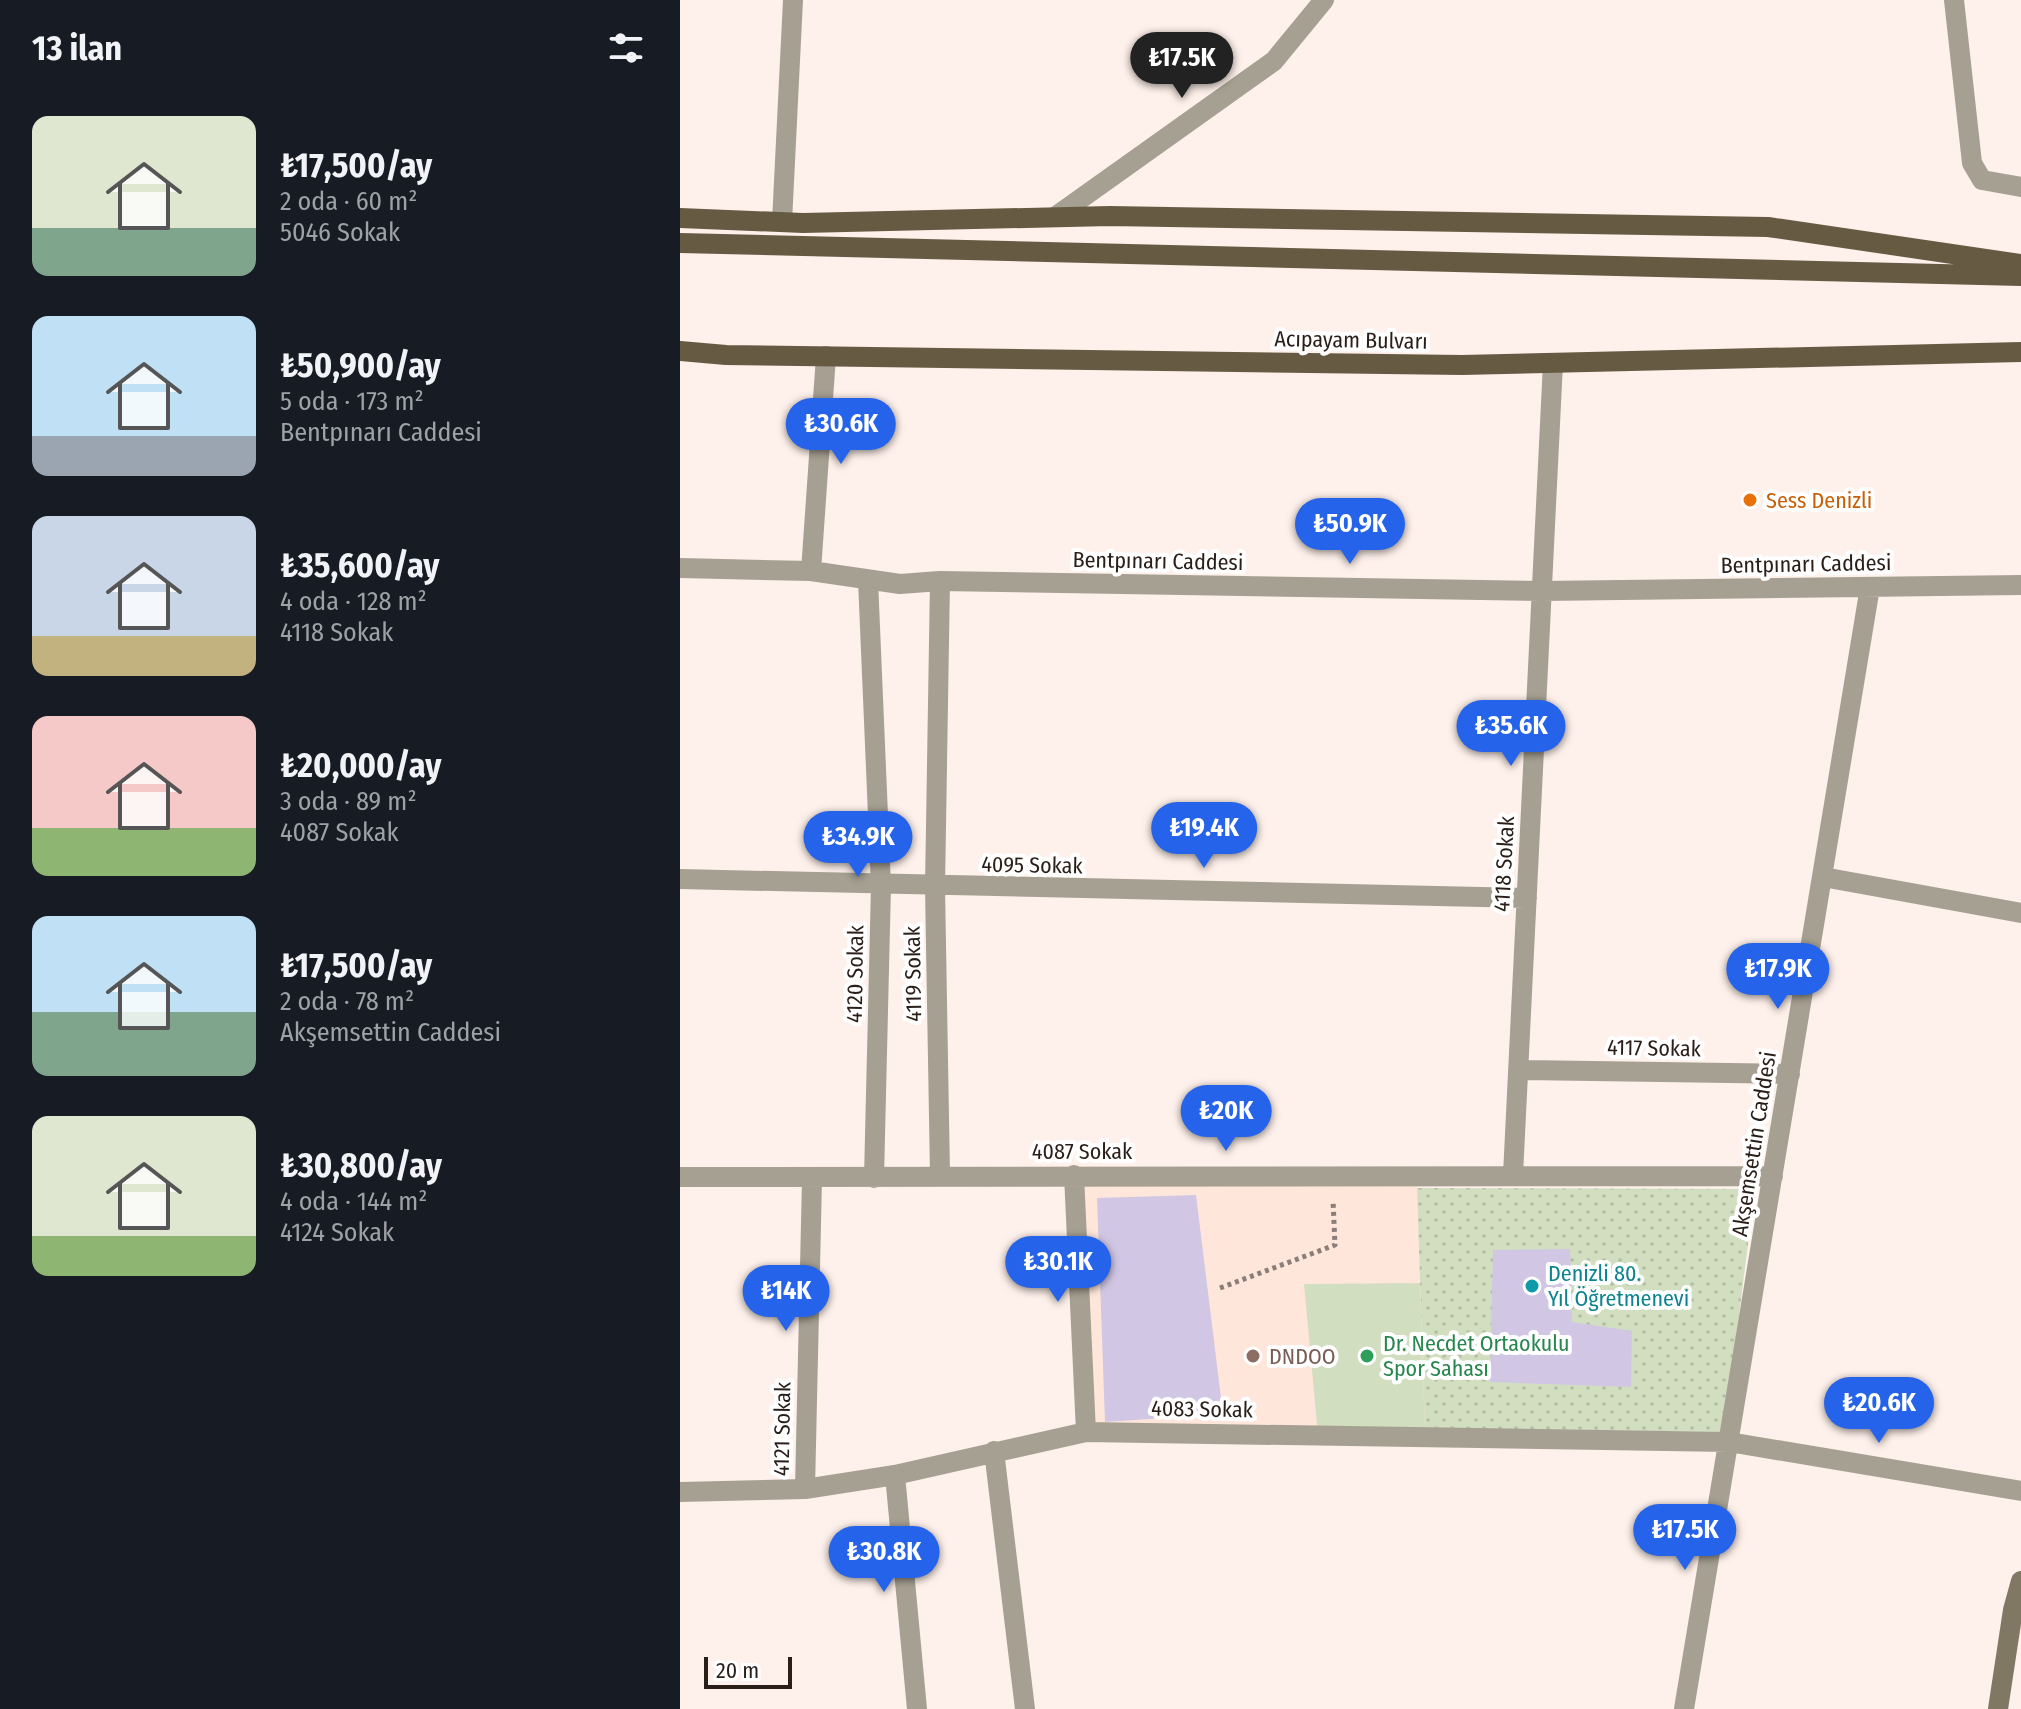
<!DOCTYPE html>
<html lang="tr">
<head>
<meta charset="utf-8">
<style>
  body { margin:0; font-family:"Fira Sans Condensed",sans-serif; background:#20242c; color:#f1f3f6; height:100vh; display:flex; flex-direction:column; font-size:30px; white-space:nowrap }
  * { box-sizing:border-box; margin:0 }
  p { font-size:26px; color:#9ea1a6 }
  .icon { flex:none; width:44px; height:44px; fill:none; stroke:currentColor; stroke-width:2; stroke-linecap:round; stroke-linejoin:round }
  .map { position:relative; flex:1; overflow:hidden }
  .side { display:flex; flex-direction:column; background:#171b24; width:680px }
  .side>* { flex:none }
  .scale { position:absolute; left:24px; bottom:20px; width:88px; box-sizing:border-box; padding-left:8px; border:4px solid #2a1e19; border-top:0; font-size:22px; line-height:28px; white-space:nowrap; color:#2a1e19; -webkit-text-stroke:6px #fff; paint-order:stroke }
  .price { position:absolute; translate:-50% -68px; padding:0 18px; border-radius:28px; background:#2563eb; color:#fff; font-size:26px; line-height:52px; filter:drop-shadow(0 2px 4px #0008) }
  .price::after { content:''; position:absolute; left:50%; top:48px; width:24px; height:18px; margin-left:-12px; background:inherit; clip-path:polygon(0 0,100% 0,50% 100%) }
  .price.current { background:#222; color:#fff }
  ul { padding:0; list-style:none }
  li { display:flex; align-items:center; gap:24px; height:200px; padding:0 32px }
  li span { display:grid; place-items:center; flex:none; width:224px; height:160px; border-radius:16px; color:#555 }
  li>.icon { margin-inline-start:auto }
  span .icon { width:96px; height:96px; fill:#fffc; stroke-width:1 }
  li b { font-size:34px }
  h2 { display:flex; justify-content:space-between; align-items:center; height:96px; padding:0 32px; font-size:34px }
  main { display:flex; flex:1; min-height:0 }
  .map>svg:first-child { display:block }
</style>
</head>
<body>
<main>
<section class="side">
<h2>13 ilan<svg class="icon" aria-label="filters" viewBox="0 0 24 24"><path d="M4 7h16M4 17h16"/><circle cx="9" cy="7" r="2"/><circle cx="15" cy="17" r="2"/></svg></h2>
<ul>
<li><span style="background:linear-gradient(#dfe7d0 70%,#7fa58c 0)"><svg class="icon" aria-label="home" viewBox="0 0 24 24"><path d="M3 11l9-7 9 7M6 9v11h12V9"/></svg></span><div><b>₺17,500/ay</b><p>2 oda · 60 m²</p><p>5046 Sokak</p></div></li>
<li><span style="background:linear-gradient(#bfe0f5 75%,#9aa5b1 0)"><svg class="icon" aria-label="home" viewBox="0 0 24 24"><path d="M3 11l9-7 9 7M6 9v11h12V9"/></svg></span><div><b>₺50,900/ay</b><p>5 oda · 173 m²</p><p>Bentpınarı Caddesi</p></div></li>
<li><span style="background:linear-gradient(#c9d6e8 75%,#c2b280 0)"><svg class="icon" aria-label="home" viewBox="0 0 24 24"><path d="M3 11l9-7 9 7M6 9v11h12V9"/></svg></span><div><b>₺35,600/ay</b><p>4 oda · 128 m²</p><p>4118 Sokak</p></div></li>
<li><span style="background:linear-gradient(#f6c9c9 70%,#8fb573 0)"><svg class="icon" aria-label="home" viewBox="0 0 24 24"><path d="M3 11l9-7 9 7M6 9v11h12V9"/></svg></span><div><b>₺20,000/ay</b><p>3 oda · 89 m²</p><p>4087 Sokak</p></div></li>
<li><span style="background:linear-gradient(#bfe0f5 60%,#7fa58c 0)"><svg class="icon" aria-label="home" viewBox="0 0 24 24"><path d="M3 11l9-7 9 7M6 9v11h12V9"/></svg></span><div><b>₺17,500/ay</b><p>2 oda · 78 m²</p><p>Akşemsettin Caddesi</p></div></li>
<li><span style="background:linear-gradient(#dfe7d0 75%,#8fb573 0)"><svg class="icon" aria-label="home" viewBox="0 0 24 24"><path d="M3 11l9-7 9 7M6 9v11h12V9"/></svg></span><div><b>₺30,800/ay</b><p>4 oda · 144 m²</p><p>4124 Sokak</p></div></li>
</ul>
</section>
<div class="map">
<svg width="1341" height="1709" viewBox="0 0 1341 1709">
  <defs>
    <pattern id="grass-dots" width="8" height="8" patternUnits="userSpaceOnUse" patternTransform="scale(2)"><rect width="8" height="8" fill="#d2dec0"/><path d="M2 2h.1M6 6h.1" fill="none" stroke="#b4bea4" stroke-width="1.8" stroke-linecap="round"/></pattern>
  </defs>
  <rect width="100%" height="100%" fill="#fef0ea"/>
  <path fill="#ffe6db" d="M 394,1175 L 737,1175 L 746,1434 L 406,1432 Z"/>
  <path fill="url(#grass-dots)" d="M 737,1188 L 1075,1189 L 1044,1432 L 745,1429 Z"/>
  <path fill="#d2dec0" d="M 740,1283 L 745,1429 L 638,1435 L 624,1284 Z"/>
  <path fill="#d1c7e5" d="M 516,1195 L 543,1414 L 425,1422 L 417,1198 Z
    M 890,1249 L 892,1322 L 952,1331 L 951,1387 L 810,1382 L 813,1250 Z"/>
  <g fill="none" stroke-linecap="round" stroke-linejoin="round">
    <path stroke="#8b7e78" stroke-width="5" stroke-dasharray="4 4" stroke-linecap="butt" d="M 540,1288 L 655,1245 L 653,1200"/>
    <path stroke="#a6a092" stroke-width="20" d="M 1274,0 L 1292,163 L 1302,180 L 1341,187
      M 375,217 L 594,61 L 644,0
      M 102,222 L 113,0
      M 0,568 L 131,571 L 220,584 L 260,581 L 862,591 L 1341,585
      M 131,571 L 146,356
      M 188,580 L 201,886 L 194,1178
      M 260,581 L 255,887 L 260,1174
      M 1143,877 L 1341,913
      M 0,879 L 847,898
      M 838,1070 L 1110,1074
      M 394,1175 L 406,1432
      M 833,1175 L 873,363
      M 0,1177 L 1093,1176
      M 314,1451 L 345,1709
      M 215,1475 L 237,1709
      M 125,1489 L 132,1179
      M 0,1492 L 125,1489 L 215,1475 L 406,1432 L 1049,1442 L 1341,1491
      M 1004,1709 L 1190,587"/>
    <path stroke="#807863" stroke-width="20" d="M 1318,1709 L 1333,1610 L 1341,1581"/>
    <path stroke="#665b42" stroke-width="20" d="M 0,218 L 123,223 L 430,216 L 1088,227 L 1341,264
      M 0,243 L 1341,276
      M 0,351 L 46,355 L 782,365 L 1341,352"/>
  </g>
  <circle fill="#e8710a" stroke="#fff" stroke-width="3" cx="1070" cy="500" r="8"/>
  <circle fill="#0f9aa8" stroke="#fff" stroke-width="3" cx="852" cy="1286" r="8"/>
  <circle fill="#8d6e63" stroke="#fff" stroke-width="3" cx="573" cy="1356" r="8"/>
  <circle fill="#2e9e5b" stroke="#fff" stroke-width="3" cx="687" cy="1356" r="8"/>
  <g text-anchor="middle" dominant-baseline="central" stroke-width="8" stroke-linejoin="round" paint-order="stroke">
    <g font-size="22" fill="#2a1e19" stroke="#fff">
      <text transform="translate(671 340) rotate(1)">Acıpayam Bulvarı</text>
      <text transform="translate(478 561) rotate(1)">Bentpınarı Caddesi</text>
      <text transform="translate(1126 564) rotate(-1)">Bentpınarı Caddesi</text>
      <text transform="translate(824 864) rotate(-87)">4118 Sokak</text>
      <text transform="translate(352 865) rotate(1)">4095 Sokak</text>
      <text transform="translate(175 974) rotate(-89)">4120 Sokak</text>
      <text transform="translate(233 974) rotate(-91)">4119 Sokak</text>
      <text transform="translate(974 1048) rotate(1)">4117 Sokak</text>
      <text transform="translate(1074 1144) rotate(-81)">Akşemsettin Caddesi</text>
      <text x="402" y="1151">4087 Sokak</text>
      <text transform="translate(522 1409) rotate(1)">4083 Sokak</text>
      <text transform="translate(102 1429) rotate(-89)">4121 Sokak</text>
    </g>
    <g font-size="22" fill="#c56008" stroke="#fff" text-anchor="start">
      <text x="1086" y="500">Sess Denizli</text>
    </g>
    <g font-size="22" fill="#0d838f" stroke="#fff" text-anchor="start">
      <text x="868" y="1273">Denizli 80.<tspan x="868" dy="25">Yıl Öğretmenevi</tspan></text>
    </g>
    <g font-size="22" fill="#27864d" stroke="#fff" text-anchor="start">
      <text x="703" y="1343">Dr. Necdet Ortaokulu<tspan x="703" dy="25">Spor Sahası</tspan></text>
    </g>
    <g font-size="22" fill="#785e54" stroke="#fff" text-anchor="start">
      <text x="589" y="1356">DNDOO</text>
    </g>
  </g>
</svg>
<div class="scale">20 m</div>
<b class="price current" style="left:502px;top:100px">₺17.5K</b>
<b class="price" style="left:161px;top:466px">₺30.6K</b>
<b class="price" style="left:670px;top:566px">₺50.9K</b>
<b class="price" style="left:831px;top:768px">₺35.6K</b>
<b class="price" style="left:524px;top:870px">₺19.4K</b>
<b class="price" style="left:178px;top:879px">₺34.9K</b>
<b class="price" style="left:1098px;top:1011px">₺17.9K</b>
<b class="price" style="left:546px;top:1153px">₺20K</b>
<b class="price" style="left:378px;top:1304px">₺30.1K</b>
<b class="price" style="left:106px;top:1333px">₺14K</b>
<b class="price" style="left:1199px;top:1445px">₺20.6K</b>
<b class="price" style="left:1005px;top:1572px">₺17.5K</b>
<b class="price" style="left:204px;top:1594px">₺30.8K</b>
</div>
</main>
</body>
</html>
